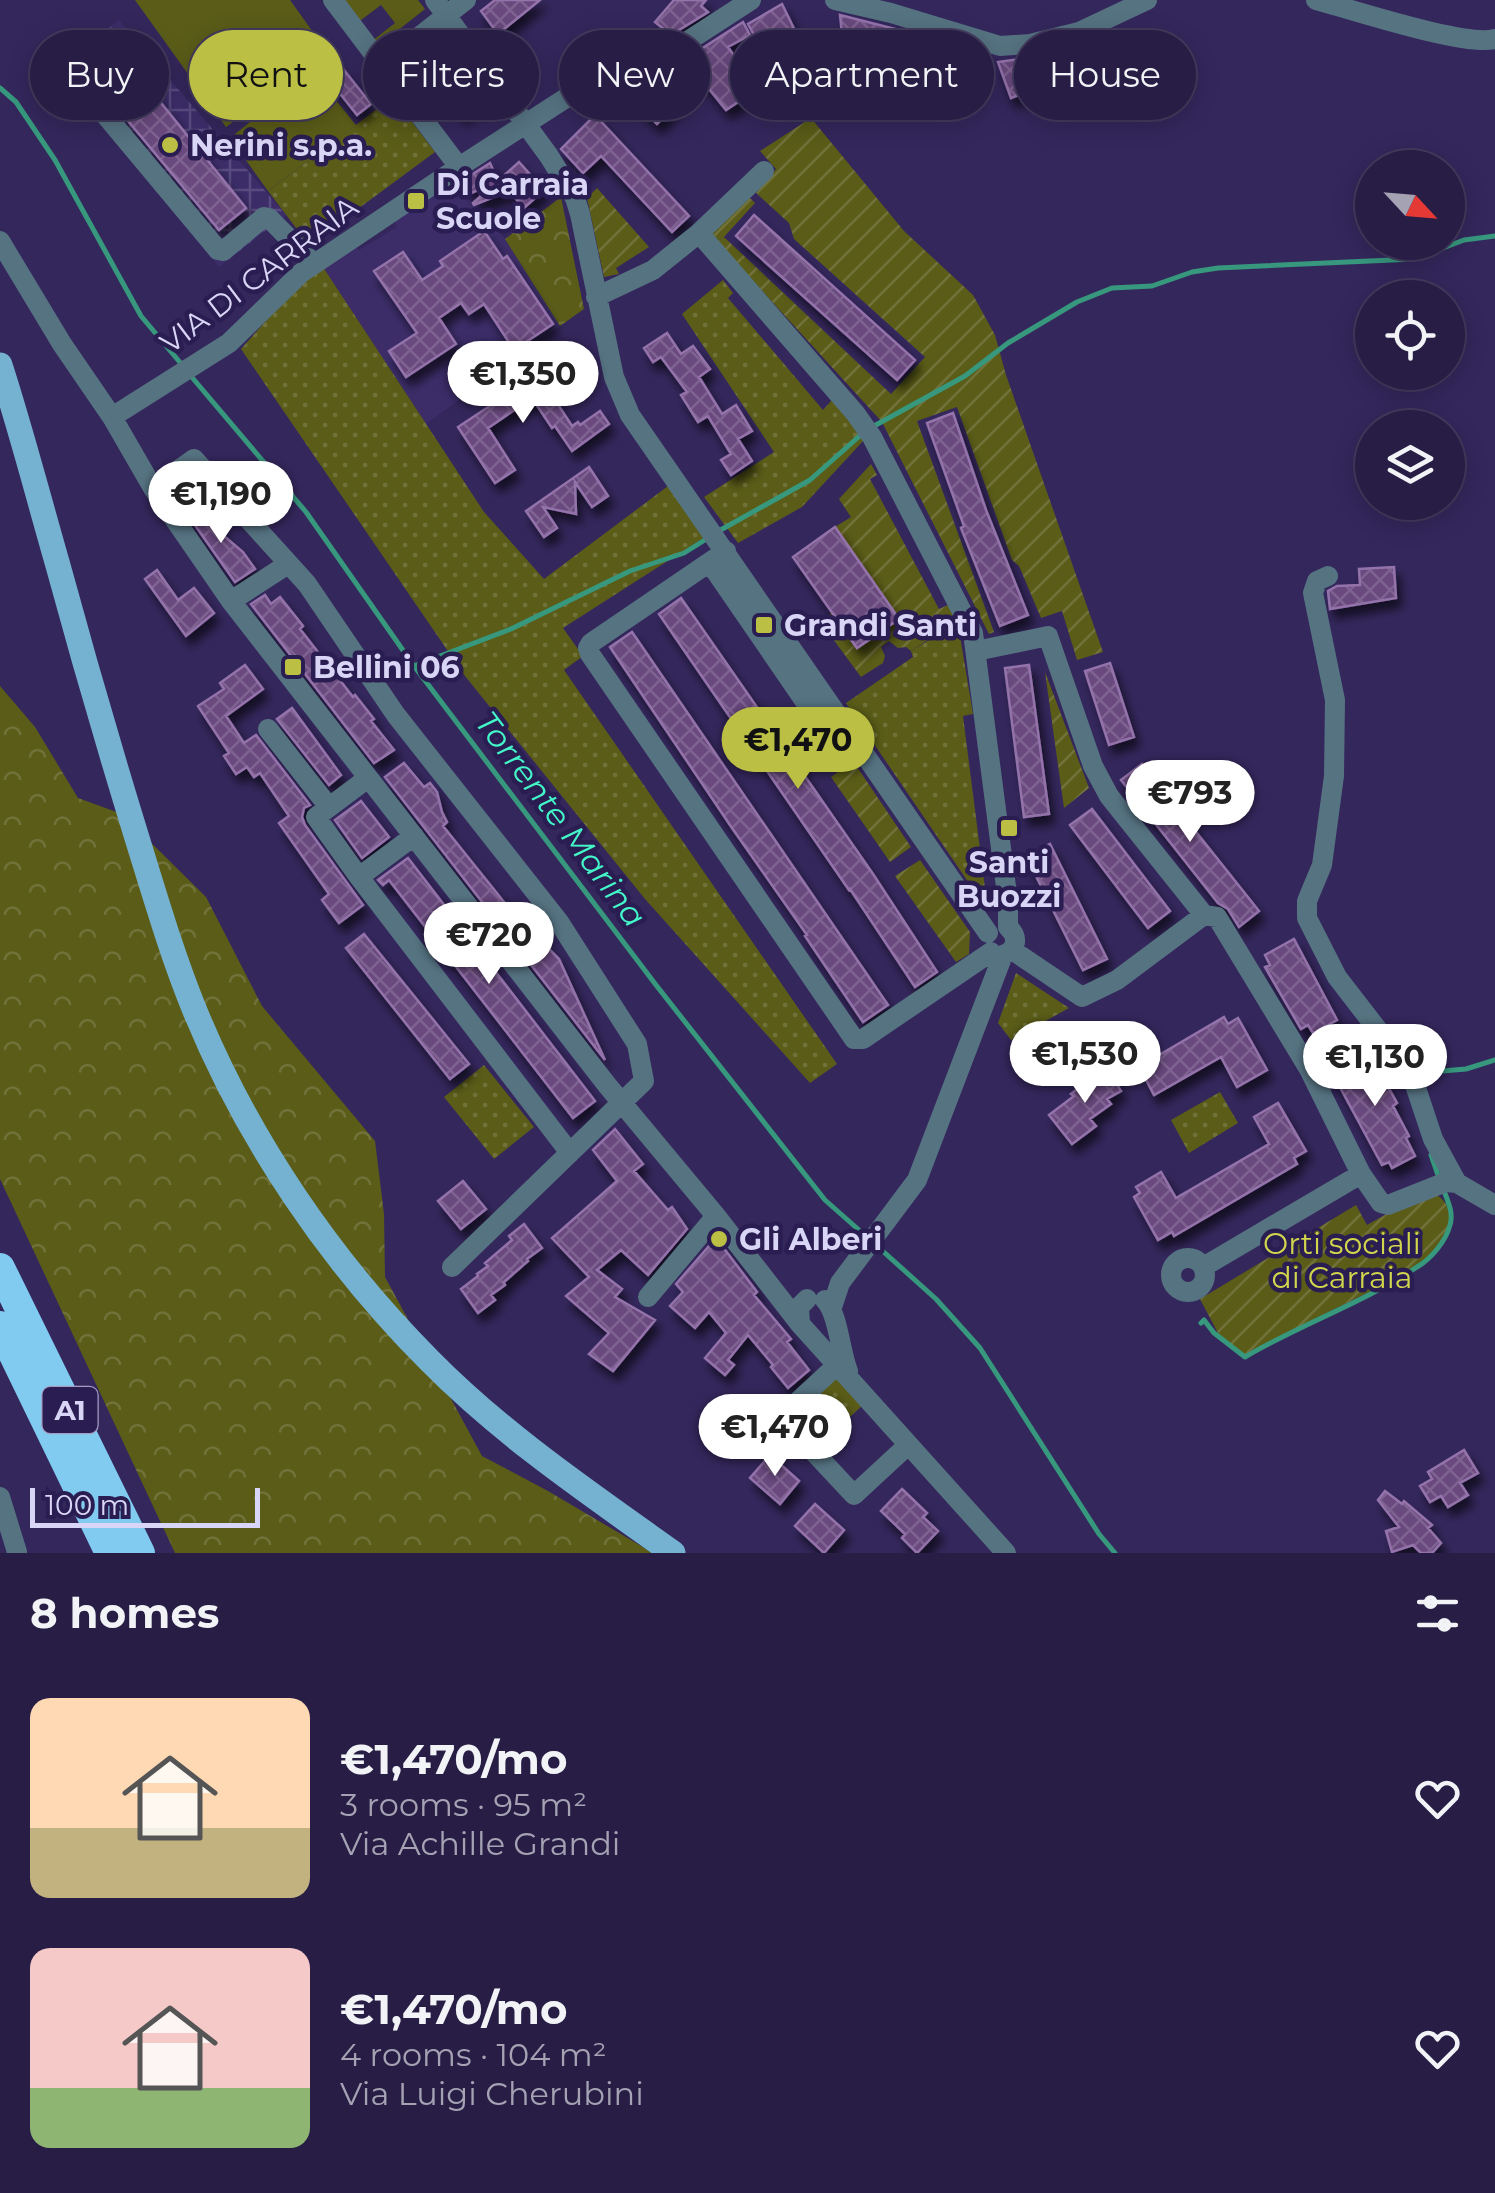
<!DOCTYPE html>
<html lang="en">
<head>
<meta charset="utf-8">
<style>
  body { margin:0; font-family:Montserrat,sans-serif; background:#2f264c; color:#f1f3f6; height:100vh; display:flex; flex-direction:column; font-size:38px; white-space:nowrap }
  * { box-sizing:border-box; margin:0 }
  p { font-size:32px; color:#a4a2b3 }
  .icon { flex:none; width:55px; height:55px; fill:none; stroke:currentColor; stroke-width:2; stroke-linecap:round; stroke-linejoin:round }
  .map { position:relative; height:1553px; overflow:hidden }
  .details { display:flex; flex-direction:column; background:#271d45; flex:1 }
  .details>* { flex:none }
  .guide { position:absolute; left:30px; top:30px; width:1435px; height:90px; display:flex; gap:20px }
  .needle { width:65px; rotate:116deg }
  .buttons { position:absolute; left:1355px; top:150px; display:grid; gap:20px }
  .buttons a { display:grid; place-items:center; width:110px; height:110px; border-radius:50%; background:#271d45; box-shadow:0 5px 25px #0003,0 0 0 2px #433b5e; font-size:50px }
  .scale { position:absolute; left:30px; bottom:25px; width:230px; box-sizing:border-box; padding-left:10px; border:5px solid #d9d5f6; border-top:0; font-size:28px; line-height:35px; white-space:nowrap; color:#d9d5f6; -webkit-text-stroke:8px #2a1d51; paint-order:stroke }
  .price { position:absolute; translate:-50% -85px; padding:0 22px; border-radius:35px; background:#fff; color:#222; font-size:32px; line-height:65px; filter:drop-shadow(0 2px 5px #0008) }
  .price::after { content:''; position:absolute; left:50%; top:60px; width:30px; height:22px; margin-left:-15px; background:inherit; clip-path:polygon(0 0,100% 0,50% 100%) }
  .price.active { background:#bbc044; color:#111 }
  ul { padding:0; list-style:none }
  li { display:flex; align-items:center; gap:30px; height:250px; padding:0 30px }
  li span { display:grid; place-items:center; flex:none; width:280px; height:200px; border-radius:20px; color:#555 }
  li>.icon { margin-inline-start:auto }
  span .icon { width:120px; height:120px; fill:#fffc; stroke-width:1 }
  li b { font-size:42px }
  h2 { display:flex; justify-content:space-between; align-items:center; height:120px; padding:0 30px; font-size:42px }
  .chip { padding:0 35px; border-radius:45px; background:#271d45; box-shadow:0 5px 25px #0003,0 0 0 2px #433b5e; font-size:35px; line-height:90px }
  .chip.active { background:#bbc044; color:#111 }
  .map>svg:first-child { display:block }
</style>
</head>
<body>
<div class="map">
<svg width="1495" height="1553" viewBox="0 0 1495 1553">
  <defs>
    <pattern id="industrial-grid" width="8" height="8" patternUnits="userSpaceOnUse" patternTransform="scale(2.5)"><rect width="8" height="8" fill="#3c2d69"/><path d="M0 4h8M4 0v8" fill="none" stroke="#584b7f"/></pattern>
    <pattern id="forest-crowns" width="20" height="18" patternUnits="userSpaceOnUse" patternTransform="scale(2.5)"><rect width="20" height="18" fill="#5a5c18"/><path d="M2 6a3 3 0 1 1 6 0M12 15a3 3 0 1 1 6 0" fill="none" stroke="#71723a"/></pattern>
    <pattern id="park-dots" width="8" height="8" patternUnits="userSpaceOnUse" patternTransform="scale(2.5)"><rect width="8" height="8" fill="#5a5c18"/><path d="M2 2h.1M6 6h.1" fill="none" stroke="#71723a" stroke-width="1.8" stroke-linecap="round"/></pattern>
    <pattern id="garden-furrows" width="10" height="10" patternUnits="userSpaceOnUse" patternTransform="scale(2.5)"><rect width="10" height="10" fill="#5a5c18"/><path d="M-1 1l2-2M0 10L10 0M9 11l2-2" fill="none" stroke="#71723a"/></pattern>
    <pattern id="building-cross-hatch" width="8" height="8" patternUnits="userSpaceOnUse" patternTransform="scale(2.5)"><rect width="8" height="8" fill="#69497e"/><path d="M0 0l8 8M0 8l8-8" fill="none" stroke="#7e6291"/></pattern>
    <filter id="shadow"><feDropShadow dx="5" dy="9" stdDeviation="5" flood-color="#0009"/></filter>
  </defs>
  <rect width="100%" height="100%" fill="#34275c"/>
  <path fill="#3c2d69" d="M 449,182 L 477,206 L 505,239 L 560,326 L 426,424 L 323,267 L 354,244 L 359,250 L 397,227 L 393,218 Z"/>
  <path fill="url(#industrial-grid)" d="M 119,20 L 286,215 L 219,267 L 56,70 Z"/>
  <path fill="#5a5c18" d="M 135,0 L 290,0 L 328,53 L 226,127 Z
    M 338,0 L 418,0 L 425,9 L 377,47 L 372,41 L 395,23 L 381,5 L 357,23 Z
    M 313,72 L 356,125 L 268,191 L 230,138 Z"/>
  <path fill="url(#forest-crowns)" d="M 561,197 L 584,309 L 560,326 L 505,239 Z
    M 0,686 L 35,727 L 78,798 L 122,814 L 206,897 L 262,1006 L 375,1141 L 384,1214 L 385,1277 L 482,1456 L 548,1491 L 653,1553 L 175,1553 L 0,1179 Z"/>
  <path fill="url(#park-dots)" d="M 393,97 L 435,152 L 309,245 L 268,191 Z
    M 319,261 L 484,512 L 544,579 L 668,486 L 705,537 L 563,628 L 583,656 L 564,670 L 837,1064 L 810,1083 L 645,899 L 465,676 L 241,349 Z
    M 723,280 L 733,293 L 728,298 L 823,410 L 832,400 L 864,440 L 802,507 L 738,543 L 704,497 L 774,452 L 682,314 Z
    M 954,625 L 960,636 L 973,714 L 963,716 L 985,888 L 973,889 L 846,703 L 913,657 L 911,651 Z
    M 1016,973 L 1069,1008 L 1011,1040 L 998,1023 Z
    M 484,1065 L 534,1127 L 494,1159 L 444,1097 Z
    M 1220,1092 L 1238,1123 L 1189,1153 L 1171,1120 Z
    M 836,1377 L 862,1406 L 822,1442 L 796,1412 Z"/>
  <path fill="url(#garden-furrows)" d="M 811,118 L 904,231 L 973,295 L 995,335 L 1006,375 L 1103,652 L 1077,660 L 1062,611 L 1041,618 L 1019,566 L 1012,560 L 957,407 L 917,421 L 994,632 L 989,634 L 882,422 L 710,234 L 748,196 L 755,203 L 724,237 L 891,394 L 925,357 L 794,239 L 789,223 L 756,193 L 776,169 L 760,151 Z
    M 597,188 L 649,247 L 616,268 L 619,274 L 604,277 L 587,198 Z
    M 871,464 L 877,475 L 870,479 L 939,609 L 948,605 L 957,621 L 911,651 L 906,647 L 898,648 L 889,641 L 881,647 L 885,656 L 883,663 L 861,677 L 819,620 L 832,613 L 857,648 L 898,619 L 835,527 L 851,517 L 839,499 Z
    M 1045,672 L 1089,788 L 1064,808 Z
    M 853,761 L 911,847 L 890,862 L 831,777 Z
    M 920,860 L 970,932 L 969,954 L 956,962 L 895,876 Z
    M 1435,1194 C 1467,1212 1439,1253 1417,1268 C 1400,1279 1380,1287 1361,1296 C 1322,1315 1283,1335 1244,1355 L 1219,1335 L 1200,1299 L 1356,1205 L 1367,1225 L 1415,1198 Z"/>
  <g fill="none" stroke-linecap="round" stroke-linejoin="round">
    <path stroke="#37987d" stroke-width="5" d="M 0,88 L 16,102 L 55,160 L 141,316 L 183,366
      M 190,375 L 306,512 L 414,666 L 656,985 L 825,1200 L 868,1238
      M 874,426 L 965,376 L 1008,343 L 1077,302 L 1112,288 L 1152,286 L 1192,272 L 1218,268 L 1414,259 L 1464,240 L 1495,236
      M 717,532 L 810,480 L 864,432
      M 414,666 L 511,629 L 630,571 L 684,553 L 708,538
      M 1418,1073 L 1466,1069 L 1495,1060
      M 1431,1155 L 1439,1178
      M 876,1245 L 936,1299 L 980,1348 L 1099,1534 L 1115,1553
      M 1201,1323 L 1204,1320 L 1214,1333 L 1245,1357 C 1301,1324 1363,1303 1417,1267 C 1431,1259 1446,1241 1450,1225 C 1454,1212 1447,1200 1443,1188"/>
  </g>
  <path fill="url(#building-cross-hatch)" stroke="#9473ab" stroke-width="2.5" filter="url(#shadow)" d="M 495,0 L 540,0 L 498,34 L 481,11 Z
    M 674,0 L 706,0 L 701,6 L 708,12 L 671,35 L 655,22 Z
    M 782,4 L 804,49 L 808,63 L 795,68 L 790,56 L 771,66 L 748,24 Z
    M 840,15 L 907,32 L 907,41 L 895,39 L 893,56 L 864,56 L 864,62 L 845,63 Z
    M 743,22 L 750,35 L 728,47 L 746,73 L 761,63 L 771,80 L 726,110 L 701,79 L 657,124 L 636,103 L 657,82 L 648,73 L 660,66 L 684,60 Z
    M 104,54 L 123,56 L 246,208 L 219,230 L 94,80 L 95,61 Z
    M 1034,57 L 1040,74 L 1030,78 L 1034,89 L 1011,98 L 998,62 Z
    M 459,64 L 484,98 L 462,114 L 437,81 Z
    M 344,70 L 371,104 L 357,115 L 330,81 Z
    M 595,115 L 689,216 L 672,232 L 601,156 L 583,173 L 561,149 Z
    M 519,162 L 544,190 L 524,208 L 509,191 L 474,205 L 473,203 L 481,196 L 478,190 L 471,193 L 465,179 L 490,163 L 498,181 Z
    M 754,215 L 915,360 L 897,380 L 736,236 Z
    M 484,231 L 503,259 L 507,256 L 553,324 L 514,350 L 484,304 L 469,314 L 461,303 L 439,318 L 456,344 L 406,377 L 389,351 L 417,333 L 374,271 L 403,252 L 422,280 L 443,266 L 440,261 Z
    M 667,333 L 681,354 L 693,346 L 710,369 L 699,377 L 722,414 L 736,405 L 752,431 L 738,439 L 752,461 L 731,475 L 721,460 L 731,454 L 708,416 L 698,422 L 681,395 L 687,392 L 661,357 L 653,362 L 644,348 Z
    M 538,374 L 572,426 L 578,422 L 580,425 L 600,411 L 609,424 L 572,451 L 555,426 L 552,428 L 532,398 L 488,428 L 515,470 L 495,483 L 458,427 Z
    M 953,413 L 986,510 L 1028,615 L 1000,626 L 961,528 L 964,526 L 927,423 Z
    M 589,467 L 608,496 L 592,507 L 575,482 L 576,514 L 543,507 L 557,528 L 544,537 L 526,511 Z
    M 171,491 L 243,552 L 255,569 L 235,582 Z
    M 835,527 L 899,619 L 857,648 L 793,557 Z
    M 1394,567 L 1396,598 L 1330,609 L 1328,591 L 1337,586 L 1360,585 L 1359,569 Z
    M 157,570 L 178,600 L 194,588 L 214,613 L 186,636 L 145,579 Z
    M 265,595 L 271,604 L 280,597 L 303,626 L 300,629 L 353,697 L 355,695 L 374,719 L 371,721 L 394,750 L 374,763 L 251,604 Z
    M 681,598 L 873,874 L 937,972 L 915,987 L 850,889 L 849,890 L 659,614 Z
    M 632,632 L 888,1005 L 863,1022 L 805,936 L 807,935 L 732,828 L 610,647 Z
    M 1110,663 L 1134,737 L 1109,745 L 1085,671 Z
    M 245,665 L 263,689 L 226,716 L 244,743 L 256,735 L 310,805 L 304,808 L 302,817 L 305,825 L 363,905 L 339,923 L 322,900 L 329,894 L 279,823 L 289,816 L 260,773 L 254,777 L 247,767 L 236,774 L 224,756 L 229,753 L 198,706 L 224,689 L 220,683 Z
    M 1029,665 L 1049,814 L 1024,817 L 1005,668 Z
    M 292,708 L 341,775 L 329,785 L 277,719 Z
    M 404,763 L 424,787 L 430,783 L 437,792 L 442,812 L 447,822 L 443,826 L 508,907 L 559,959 L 605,1060 L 385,777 Z
    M 1142,764 L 1259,911 L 1239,927 L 1228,909 L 1218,903 L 1121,780 Z
    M 361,801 L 389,837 L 362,858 L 335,820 Z
    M 1092,809 L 1170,911 L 1148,928 L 1070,825 Z
    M 1050,844 L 1107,959 L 1083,970 L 1026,856 Z
    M 408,858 L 595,1101 L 573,1118 L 389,880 L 383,885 L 378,880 Z
    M 364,934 L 469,1064 L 450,1079 L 346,948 Z
    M 1294,939 L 1337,1020 L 1313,1033 L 1308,1025 L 1301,1029 L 1265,967 L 1270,965 L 1265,955 Z
    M 1224,1017 L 1228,1024 L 1238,1018 L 1267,1070 L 1237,1087 L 1221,1057 L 1154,1095 L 1143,1074 L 1148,1071 L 1144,1064 Z
    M 1367,1049 L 1397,1103 L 1393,1106 L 1409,1136 L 1406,1138 L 1415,1156 L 1392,1168 L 1389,1162 L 1382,1165 L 1335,1078 L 1342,1074 L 1338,1066 Z
    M 1108,1070 L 1121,1091 L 1107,1099 L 1111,1104 L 1090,1119 L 1096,1126 L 1072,1144 L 1049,1115 L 1074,1096 L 1071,1094 L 1091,1078 Z
    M 1278,1103 L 1306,1151 L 1294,1158 L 1297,1164 L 1174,1236 L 1172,1232 L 1158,1240 L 1134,1197 L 1140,1193 L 1136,1187 L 1161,1172 L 1176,1198 L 1269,1144 L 1254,1117 Z
    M 615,1129 L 643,1164 L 634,1171 L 668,1210 L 672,1207 L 687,1229 L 648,1275 L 621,1250 L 597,1270 L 622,1289 L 615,1297 L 655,1320 L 613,1371 L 589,1354 L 609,1333 L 566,1296 L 589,1277 L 552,1238 L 617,1181 L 593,1150 Z
    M 463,1181 L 486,1209 L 461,1229 L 438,1201 Z
    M 524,1224 L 542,1248 L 527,1259 L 528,1261 L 504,1282 L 505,1285 L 491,1295 L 495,1300 L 478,1313 L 461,1289 L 478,1276 L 477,1274 L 488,1266 L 485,1263 L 512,1240 L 509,1236 Z
    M 716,1238 L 757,1292 L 754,1295 L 791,1339 L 787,1342 L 809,1370 L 788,1388 L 771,1367 L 773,1365 L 748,1335 L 728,1360 L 734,1365 L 725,1375 L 705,1358 L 726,1333 L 709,1312 L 695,1328 L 670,1306 L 683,1292 L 676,1284 Z
    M 1464,1450 L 1478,1473 L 1460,1483 L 1468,1495 L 1448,1507 L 1441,1496 L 1430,1502 L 1420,1486 L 1432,1479 L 1428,1472 Z
    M 770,1455 L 799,1481 L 780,1504 L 750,1478 Z
    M 902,1489 L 927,1513 L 923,1517 L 938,1531 L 917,1553 L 902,1538 L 905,1534 L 881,1511 Z
    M 1385,1491 L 1402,1504 L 1404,1501 L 1432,1525 L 1428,1528 L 1441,1543 L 1432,1553 L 1421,1553 L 1413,1545 L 1392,1552 L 1386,1531 L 1399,1527 L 1378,1500 Z
    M 815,1504 L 844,1530 L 824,1553 L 795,1526 Z"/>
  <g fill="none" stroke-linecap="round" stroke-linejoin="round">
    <path stroke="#567382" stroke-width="20" d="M 333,0 L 459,167
      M 435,0 L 549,156 L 575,198 L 580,214 L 614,377 L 630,415 L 988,933
      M 835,0 L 891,13 L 1000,46 L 1030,44 L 1079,32 L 1147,0
      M 1316,0 C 1351,9 1465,47 1495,39
      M 383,65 L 466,0
      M 72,75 L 218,250 L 223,251 L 264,217 L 269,218 L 314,264
      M 699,233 L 764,171
      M 0,241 L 62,344 L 112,417 L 153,488 L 231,601 L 607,1085 L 716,1216 L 800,1324
      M 596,297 L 653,270 L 699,233 L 855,413 L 872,437 L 973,633 L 1008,902 L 1008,927 C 1019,937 1017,950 1003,955 L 917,1180 L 840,1283 L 832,1307
      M 112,417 L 229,343 L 301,273 L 459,167 L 625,60 L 677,48 L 751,0
      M 173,474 L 194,459 L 307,584 L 396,715 L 559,922 L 637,1044 L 644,1081 L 452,1267
      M 726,551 L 591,643 L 588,648 L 590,654 L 854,1039 L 863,1039 L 991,952
      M 710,563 L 837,748 L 853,736
      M 1328,576 L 1317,581 L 1313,593 L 1335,700 L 1334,776 L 1322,865 L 1307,901 L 1307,918 L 1337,977 L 1398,1056 L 1413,1079 L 1433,1139 L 1457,1183
      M 231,601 L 288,564
      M 976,651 L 1048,636 L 1093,766 L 1109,796 L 1204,915 L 1217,917 L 1309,1069 L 1361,1174 L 1381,1203 L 1388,1205 L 1446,1182 L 1457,1183 L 1495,1205
      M 268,729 L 329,807
      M 414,836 L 359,877 L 570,1153
      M 359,877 L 316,817 L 368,778
      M 1012,950 L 1082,997 L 1117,980 L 1204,915
      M1171 1275a17 17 0 1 1 34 0a17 17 0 1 1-34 0Z
      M 1203,1267 L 1361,1174
      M 648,1297 L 716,1216
      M 807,1299 L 799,1307 L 800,1324 L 1006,1553
      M 825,1300 C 838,1313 840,1351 848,1371
      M 836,1366 L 781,1417 L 854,1495 L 908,1445
      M 0,1497 L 17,1552"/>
    <path stroke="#75b2d1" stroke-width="25" d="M 0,365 C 21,430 38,496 57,562 C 82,654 109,747 137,838 C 155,896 172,955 195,1011 C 248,1140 331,1262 430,1361 C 503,1435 589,1493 673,1553"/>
    <path stroke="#81cbf1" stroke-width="30" d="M 0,1268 L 140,1553
      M 0,1326 L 110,1553"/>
  </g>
  <g fill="#bbc044" stroke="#2a1d51" stroke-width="4">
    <circle cx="170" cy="145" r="10"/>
    <rect x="406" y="191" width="20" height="20" rx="5"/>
    <rect x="754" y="615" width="20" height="20" rx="5"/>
    <rect x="283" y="657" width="20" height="20" rx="5"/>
    <rect x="999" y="818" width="20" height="20" rx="5"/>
    <circle cx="719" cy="1239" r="10"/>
  </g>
  <g text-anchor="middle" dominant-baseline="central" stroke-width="9" stroke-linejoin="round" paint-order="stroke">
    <rect fill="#2a1d51" stroke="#a49ec4" stroke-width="2.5" x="42.5" y="1387" width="55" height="46" rx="8"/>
    <g font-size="28" font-weight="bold" fill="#d9d5f6">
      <text x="70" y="1410">A1</text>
    </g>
    <g font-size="30" font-weight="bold" fill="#d9d5f6" stroke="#2a1d51" text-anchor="start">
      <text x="190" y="145">Nerini s.p.a.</text>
      <text x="436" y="184">Di Carraia<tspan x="436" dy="34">Scuole</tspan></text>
      <text x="784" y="625">Grandi Santi</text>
      <text x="313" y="667">Bellini 06</text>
      <text x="1009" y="862" text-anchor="middle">Santi<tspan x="1009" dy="34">Buozzi</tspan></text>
      <text x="739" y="1239">Gli Alberi</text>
    </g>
    <g font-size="30" fill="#d9d5f6" stroke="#2a1d51">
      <text transform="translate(259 275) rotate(-37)">VIA DI CARRAIA</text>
    </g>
    <g font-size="30" fill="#d1d64d" stroke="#2a1d51">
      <text x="1342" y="1243">Orti sociali<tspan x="1342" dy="34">di Carraia</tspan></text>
    </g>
    <g font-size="32" font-style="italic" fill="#43f7c9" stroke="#2a1d51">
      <text transform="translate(561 819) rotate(53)">Torrente Marina</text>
    </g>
  </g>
</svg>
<div class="buttons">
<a><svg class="needle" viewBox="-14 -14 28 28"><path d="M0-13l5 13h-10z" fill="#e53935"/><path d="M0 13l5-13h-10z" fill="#a4a2b3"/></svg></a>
<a><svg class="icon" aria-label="locate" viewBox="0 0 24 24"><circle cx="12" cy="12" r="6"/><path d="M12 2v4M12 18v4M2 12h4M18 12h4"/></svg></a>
<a><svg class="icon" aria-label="layers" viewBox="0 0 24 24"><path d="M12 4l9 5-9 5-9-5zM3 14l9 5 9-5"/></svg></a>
</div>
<div class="scale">100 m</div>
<b class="price" style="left:523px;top:426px">€1,350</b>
<b class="price" style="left:221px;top:546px">€1,190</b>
<b class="price active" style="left:798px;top:792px">€1,470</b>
<b class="price" style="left:1190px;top:845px">€793</b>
<b class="price" style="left:489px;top:987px">€720</b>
<b class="price" style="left:1085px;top:1106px">€1,530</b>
<b class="price" style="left:1375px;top:1109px">€1,130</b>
<b class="price" style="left:775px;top:1479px">€1,470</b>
<div class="guide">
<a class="chip">Buy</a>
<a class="chip active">Rent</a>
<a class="chip">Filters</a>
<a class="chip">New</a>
<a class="chip">Apartment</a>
<a class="chip">House</a>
</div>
</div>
<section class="details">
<h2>8 homes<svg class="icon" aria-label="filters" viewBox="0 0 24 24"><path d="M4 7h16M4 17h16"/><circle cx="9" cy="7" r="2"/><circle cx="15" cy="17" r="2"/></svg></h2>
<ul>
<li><span style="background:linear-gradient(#ffd9b3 65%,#c2b280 0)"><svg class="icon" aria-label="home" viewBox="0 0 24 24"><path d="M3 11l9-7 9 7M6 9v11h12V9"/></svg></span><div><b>€1,470/mo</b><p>3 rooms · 95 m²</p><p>Via Achille Grandi</p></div><svg class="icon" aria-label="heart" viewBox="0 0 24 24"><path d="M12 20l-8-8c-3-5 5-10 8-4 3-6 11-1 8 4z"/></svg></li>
<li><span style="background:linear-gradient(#f6c9c9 70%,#8fb573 0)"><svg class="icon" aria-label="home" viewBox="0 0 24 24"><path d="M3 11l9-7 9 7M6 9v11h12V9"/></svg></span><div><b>€1,470/mo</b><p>4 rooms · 104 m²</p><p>Via Luigi Cherubini</p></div><svg class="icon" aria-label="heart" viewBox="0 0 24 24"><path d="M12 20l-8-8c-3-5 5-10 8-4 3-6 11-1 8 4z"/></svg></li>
</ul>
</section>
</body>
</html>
